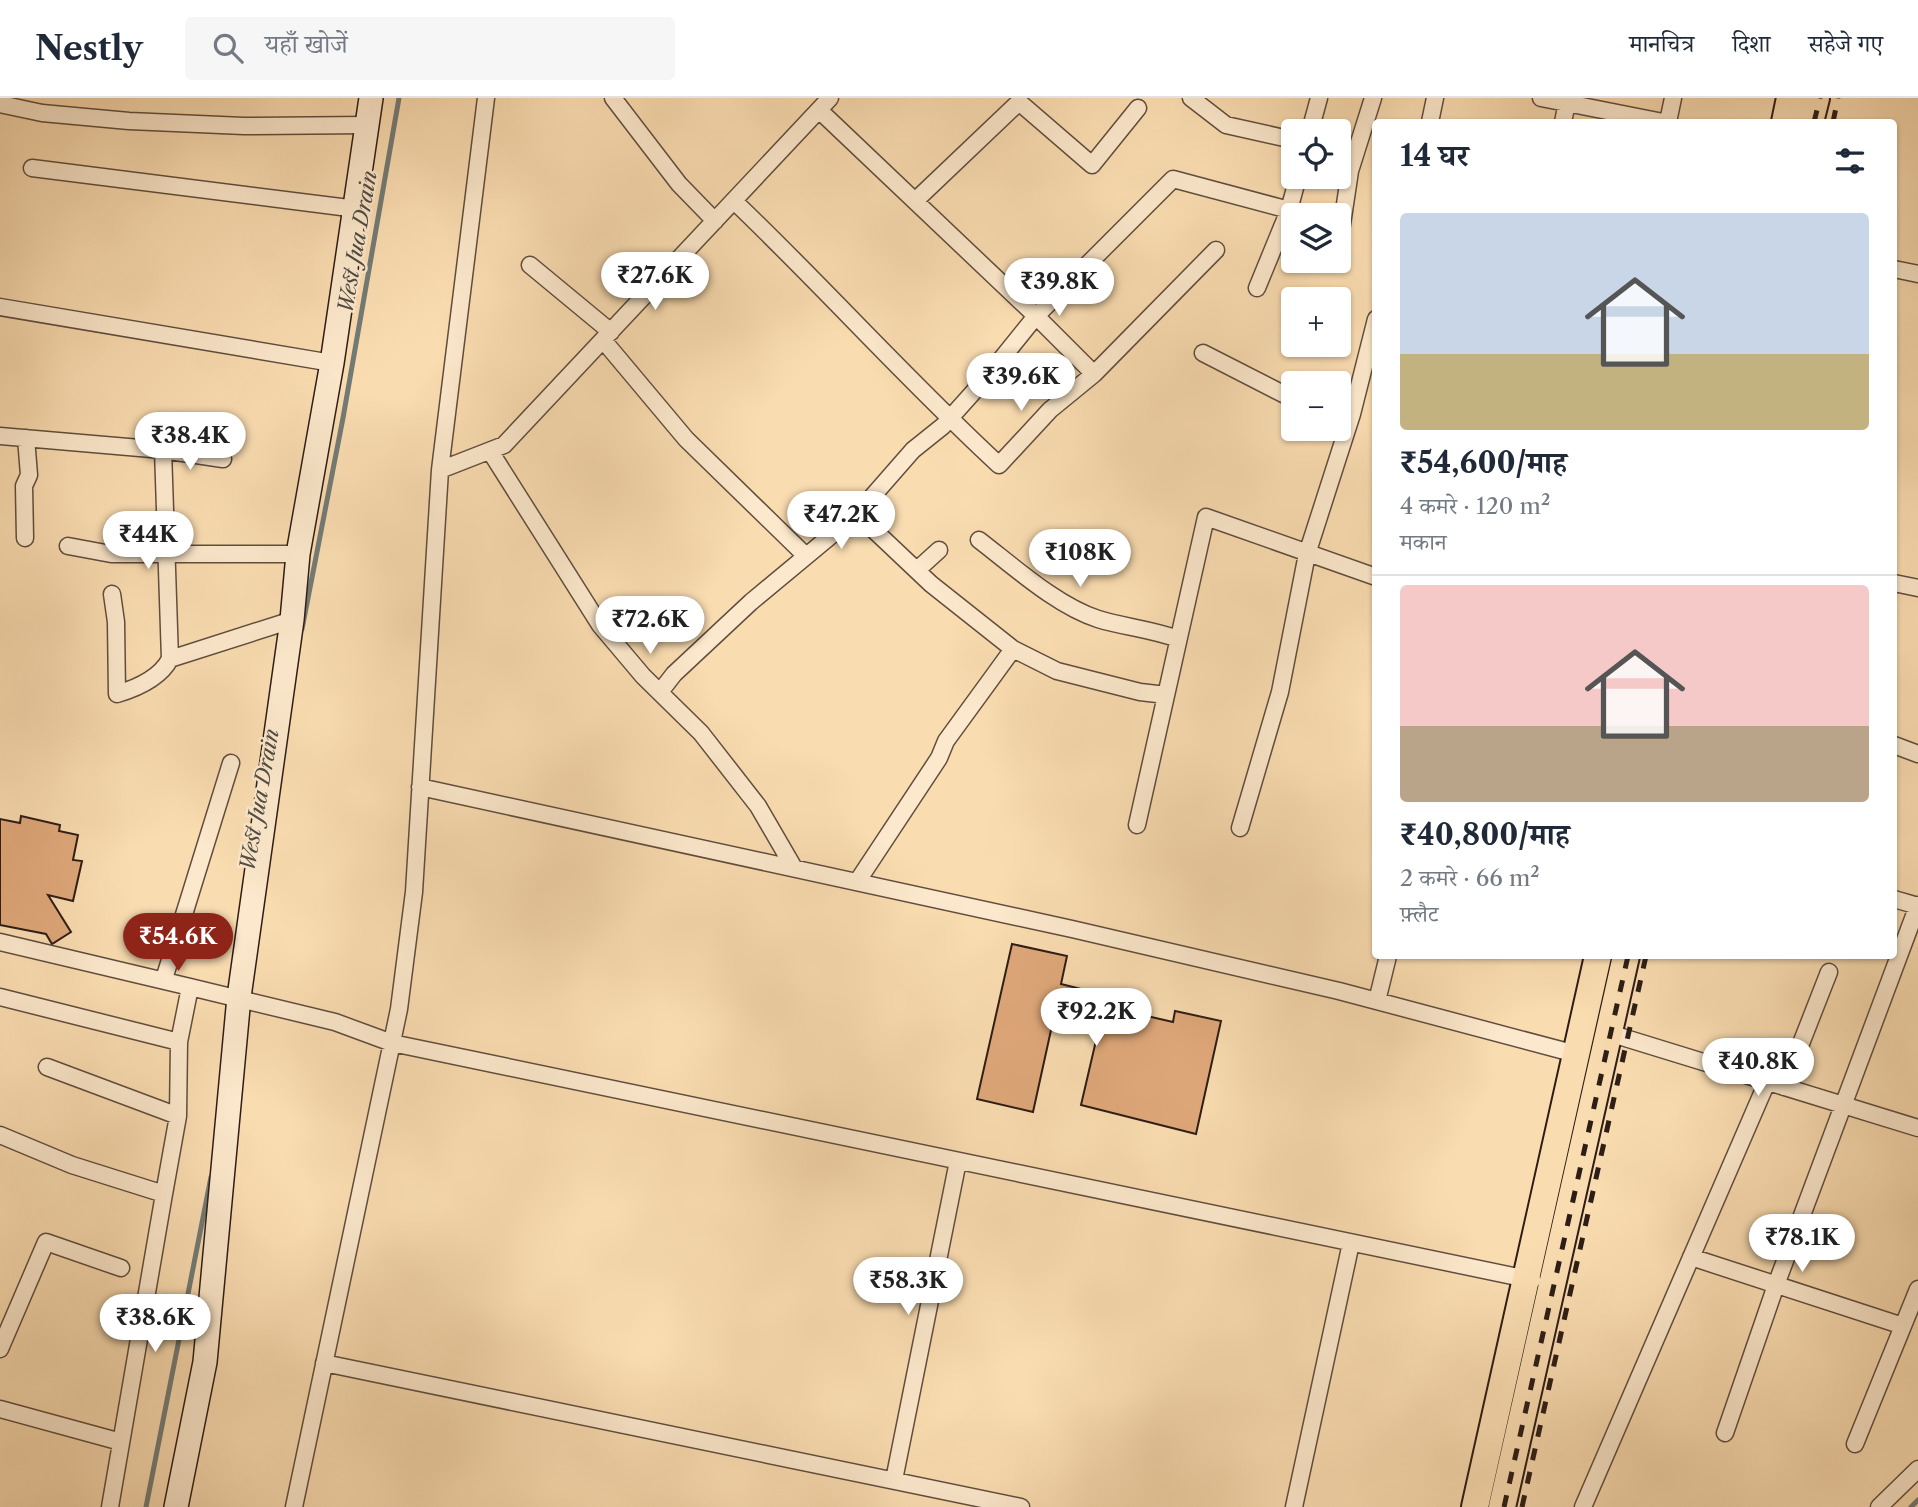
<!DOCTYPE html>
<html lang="hi">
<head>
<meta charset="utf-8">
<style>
  body { margin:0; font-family:"Libre Caslon Text","Noto Serif Devanagari",serif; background:#f6f6f7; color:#1f2937; height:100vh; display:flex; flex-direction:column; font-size:26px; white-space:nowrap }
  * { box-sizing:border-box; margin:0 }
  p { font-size:23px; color:#747a83 }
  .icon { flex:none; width:38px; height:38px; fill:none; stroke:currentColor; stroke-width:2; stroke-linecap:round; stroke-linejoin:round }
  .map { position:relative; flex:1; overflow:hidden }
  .side { position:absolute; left:1372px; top:21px; width:525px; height:840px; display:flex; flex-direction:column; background:#fff; border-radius:7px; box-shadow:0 2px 5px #0004 }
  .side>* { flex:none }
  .tools { position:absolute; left:1281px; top:21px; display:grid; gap:14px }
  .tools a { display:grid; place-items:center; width:70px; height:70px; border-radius:7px; background:#fff; box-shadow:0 2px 5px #0004; font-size:35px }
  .price { position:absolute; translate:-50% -60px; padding:0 16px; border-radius:24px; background:#fff; color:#222; font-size:23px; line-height:46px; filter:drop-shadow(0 2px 4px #0008) }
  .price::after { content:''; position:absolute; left:50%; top:42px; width:21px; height:16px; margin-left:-10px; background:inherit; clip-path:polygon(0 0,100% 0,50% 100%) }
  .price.current { background:#8f2418; color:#fff }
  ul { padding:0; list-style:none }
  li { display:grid; align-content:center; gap:14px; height:371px; padding:0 28px }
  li+li { border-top:2px solid #e0e1e3 }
  li span { display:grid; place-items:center; height:217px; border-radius:7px; color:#555 }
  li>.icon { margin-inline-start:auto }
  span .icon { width:126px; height:126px; fill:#fffc; stroke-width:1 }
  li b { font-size:30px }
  h2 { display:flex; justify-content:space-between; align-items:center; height:84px; padding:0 28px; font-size:30px }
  header { display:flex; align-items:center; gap:42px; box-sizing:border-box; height:98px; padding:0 35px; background:#fff; border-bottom:2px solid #e0e1e3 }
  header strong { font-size:33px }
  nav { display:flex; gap:38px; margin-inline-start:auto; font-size:24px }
  .search { width:490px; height:63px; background:#f6f6f7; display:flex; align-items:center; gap:18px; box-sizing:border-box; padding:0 24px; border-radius:7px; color:#747a83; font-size:26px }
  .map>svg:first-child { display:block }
</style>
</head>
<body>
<header>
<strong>Nestly</strong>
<div class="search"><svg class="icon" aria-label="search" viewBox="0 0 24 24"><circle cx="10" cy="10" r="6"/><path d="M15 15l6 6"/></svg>यहाँ खोजें</div>
<nav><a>मानचित्र</a><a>दिशा</a><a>सहेजे गए</a></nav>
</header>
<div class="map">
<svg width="1918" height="1409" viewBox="0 0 1918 1409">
  <rect width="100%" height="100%" fill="#fadcb1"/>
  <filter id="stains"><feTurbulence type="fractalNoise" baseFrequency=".00286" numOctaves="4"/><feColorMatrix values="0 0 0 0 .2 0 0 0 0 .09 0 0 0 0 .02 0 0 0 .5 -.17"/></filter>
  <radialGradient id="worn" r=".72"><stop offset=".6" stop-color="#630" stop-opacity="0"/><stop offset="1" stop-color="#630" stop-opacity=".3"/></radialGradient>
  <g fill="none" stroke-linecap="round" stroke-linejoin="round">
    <path stroke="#737b76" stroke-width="5" d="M 302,531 L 343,320 L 399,0
      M 146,1409 L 211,1079
      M 1911,1409 L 1918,1402"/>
  </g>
  <path fill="#dfa87a" stroke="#2d1d16" stroke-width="2" d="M 21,718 L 60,727 L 59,733 L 78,737 L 73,762 L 82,763 L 73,803 L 48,797 L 71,834 L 52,846 L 46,836 L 0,827 L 0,721 L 20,725 Z
    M 1012,846 L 1067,858 L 1061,886 L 1097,895 L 1095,906 L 1173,924 L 1175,913 L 1221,923 L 1196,1036 L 1081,1007 L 1098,934 L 1053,923 L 1033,1014 L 977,1001 Z"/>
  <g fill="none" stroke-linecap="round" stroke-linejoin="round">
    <defs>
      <path id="minor" d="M 613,0 L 679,86 L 715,123
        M 1191,0 L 1226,27 L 1293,42
        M 1541,0 L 1663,24
        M 0,6 L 42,15 L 129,23 L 244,28 L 368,27
        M 819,12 L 1036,218 L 1173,81 L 1289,112 L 1298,79
        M 1430,24 L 1435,0
        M 1563,24 L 1568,0
        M 1668,24 L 1673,0
        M 1310,33 L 1319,0
        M 32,70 L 357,111
        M 734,103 C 824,189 907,282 999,367 L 1050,312 L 1094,276
        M 915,103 L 1019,4 L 1092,67 L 1138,10
        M 1339,146 L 1350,73 L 1373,0
        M 530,167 L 611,234
        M 1894,171 L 1918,176
        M 1257,190 L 1289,112
        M 0,209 L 332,265
        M 603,242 L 686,341 L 806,458
        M 1203,255 L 1293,301
        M 0,338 L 163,352 L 170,561 L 292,522
        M 163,352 L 223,361
        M 490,353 L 600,527 L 643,578 L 701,635 L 758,708 L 794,770
        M 440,372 L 504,347 L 830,0
        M 857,416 L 931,486 L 1013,551 L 1057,573 L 1140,594 L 1166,597
        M 25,440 L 24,388 L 29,377 L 26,340
        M 979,442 C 1013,468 1057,508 1098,521 C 1124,529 1151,531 1178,541
        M 68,448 L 111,456 L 298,456
        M 917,472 L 939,452
        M 1894,485 L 1918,490
        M 112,496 L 116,524 L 117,596 C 137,590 160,580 170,561
        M 660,594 L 674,576 L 751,504 L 857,416 L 913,352 L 943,328 L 986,280 L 1036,218 L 1094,276 L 1216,152
        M 1894,647 L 1918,656
        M 420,689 L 1072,831 L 1339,893 L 1576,956
        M 1137,727 L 1206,419 L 1376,479
        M 1240,730 L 1280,594 L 1307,456 L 1352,316 L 1376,221
        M 857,784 L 939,660 L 946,643 L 1013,551
        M 1894,801 L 1918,808
        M 0,844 L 190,889
        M 164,881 L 231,665
        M 0,899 L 179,944
        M 1377,903 L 1388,858
        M 1609,935 L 1918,1030
        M 47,969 L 178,1018 L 179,944 L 190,889 L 335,924 L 392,945 L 1532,1182
        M 1784,989 L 1829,874
        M 0,1037 L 72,1067 L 164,1096 L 178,1018
        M 1691,1159 L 1903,1228
        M 0,1251 L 46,1144 L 121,1170
        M 324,1265 L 1021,1409
        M 0,1311 L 121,1344
        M 1725,1335 L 1776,1187 L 1918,807
        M 1855,1346 L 1918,1191
        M 894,1382 L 958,1063
        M 110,1409 L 164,1096
        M 294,1409 L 399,911 L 414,794 L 440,372 L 486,0
        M 1294,1409 L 1351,1145
        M 1583,1409 L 1767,984
        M 1879,1409 L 1918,1371"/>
      <path id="secondary" d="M 176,1409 L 205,1264 L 239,899 L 292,522 L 298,456 L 332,265 L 371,0"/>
      <path id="primary" d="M 1785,24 L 1790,0
        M 1810,24 L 1816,0
        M 1475,1409 L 1598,858
        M 1502,1409 L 1626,858"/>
    </defs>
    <use href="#minor" stroke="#604d3d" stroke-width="19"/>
    <use href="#secondary" stroke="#2d1d16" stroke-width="26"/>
    <use href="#primary" stroke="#2d1d16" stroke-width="30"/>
    <use href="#minor" stroke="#fce8cc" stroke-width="16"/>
    <use href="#secondary" stroke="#fce8cc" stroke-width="23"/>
    <use href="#primary" stroke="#fadcb1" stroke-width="26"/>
    <path stroke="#2d1d16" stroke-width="5" stroke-dasharray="12 12" stroke-linecap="butt" d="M 1814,24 L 1820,0
      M 1833,24 L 1838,0
      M 1504,1409 L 1628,858
      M 1522,1409 L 1646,858"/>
  </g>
  <g text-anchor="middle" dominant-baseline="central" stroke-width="5" stroke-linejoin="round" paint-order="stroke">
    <g font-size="21" font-style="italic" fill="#504c46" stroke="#fce8cc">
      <text transform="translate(357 144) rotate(-80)">West Jua Drain</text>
      <text transform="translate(259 702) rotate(-80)">West Jua Drain</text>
    </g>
  </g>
  <rect width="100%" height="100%" filter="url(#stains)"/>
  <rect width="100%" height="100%" fill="url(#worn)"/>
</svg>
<div class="tools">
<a><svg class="icon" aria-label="locate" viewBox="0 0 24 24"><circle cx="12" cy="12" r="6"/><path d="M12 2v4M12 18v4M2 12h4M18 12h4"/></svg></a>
<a><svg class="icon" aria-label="layers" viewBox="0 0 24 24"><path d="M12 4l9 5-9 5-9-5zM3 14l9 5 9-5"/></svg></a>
<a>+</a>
<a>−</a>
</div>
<b class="price" style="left:655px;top:214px">₹27.6K</b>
<b class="price" style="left:1059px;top:220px">₹39.8K</b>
<b class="price" style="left:1021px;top:315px">₹39.6K</b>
<b class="price" style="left:190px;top:374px">₹38.4K</b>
<b class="price" style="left:841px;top:453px">₹47.2K</b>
<b class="price" style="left:148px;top:473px">₹44K</b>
<b class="price" style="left:1080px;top:491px">₹108K</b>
<b class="price" style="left:650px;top:558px">₹72.6K</b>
<b class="price current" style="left:178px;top:875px">₹54.6K</b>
<b class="price" style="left:1096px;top:950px">₹92.2K</b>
<b class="price" style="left:1758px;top:1000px">₹40.8K</b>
<b class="price" style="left:1802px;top:1176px">₹78.1K</b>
<b class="price" style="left:908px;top:1219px">₹58.3K</b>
<b class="price" style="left:155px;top:1256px">₹38.6K</b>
<section class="side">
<h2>14 घर<svg class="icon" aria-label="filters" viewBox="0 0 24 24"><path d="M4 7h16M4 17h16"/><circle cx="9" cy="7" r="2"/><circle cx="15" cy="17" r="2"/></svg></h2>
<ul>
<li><span style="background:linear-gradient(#c9d6e8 65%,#c2b280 0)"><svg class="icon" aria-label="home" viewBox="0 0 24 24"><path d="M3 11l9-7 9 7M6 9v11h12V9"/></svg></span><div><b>₹54,600/माह</b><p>4 कमरे · 120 m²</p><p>मकान</p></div></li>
<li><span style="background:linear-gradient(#f6c9c9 65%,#b9a48a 0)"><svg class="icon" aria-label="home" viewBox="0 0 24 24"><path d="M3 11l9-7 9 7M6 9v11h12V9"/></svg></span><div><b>₹40,800/माह</b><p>2 कमरे · 66 m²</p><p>फ़्लैट</p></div></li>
</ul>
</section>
</div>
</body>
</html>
